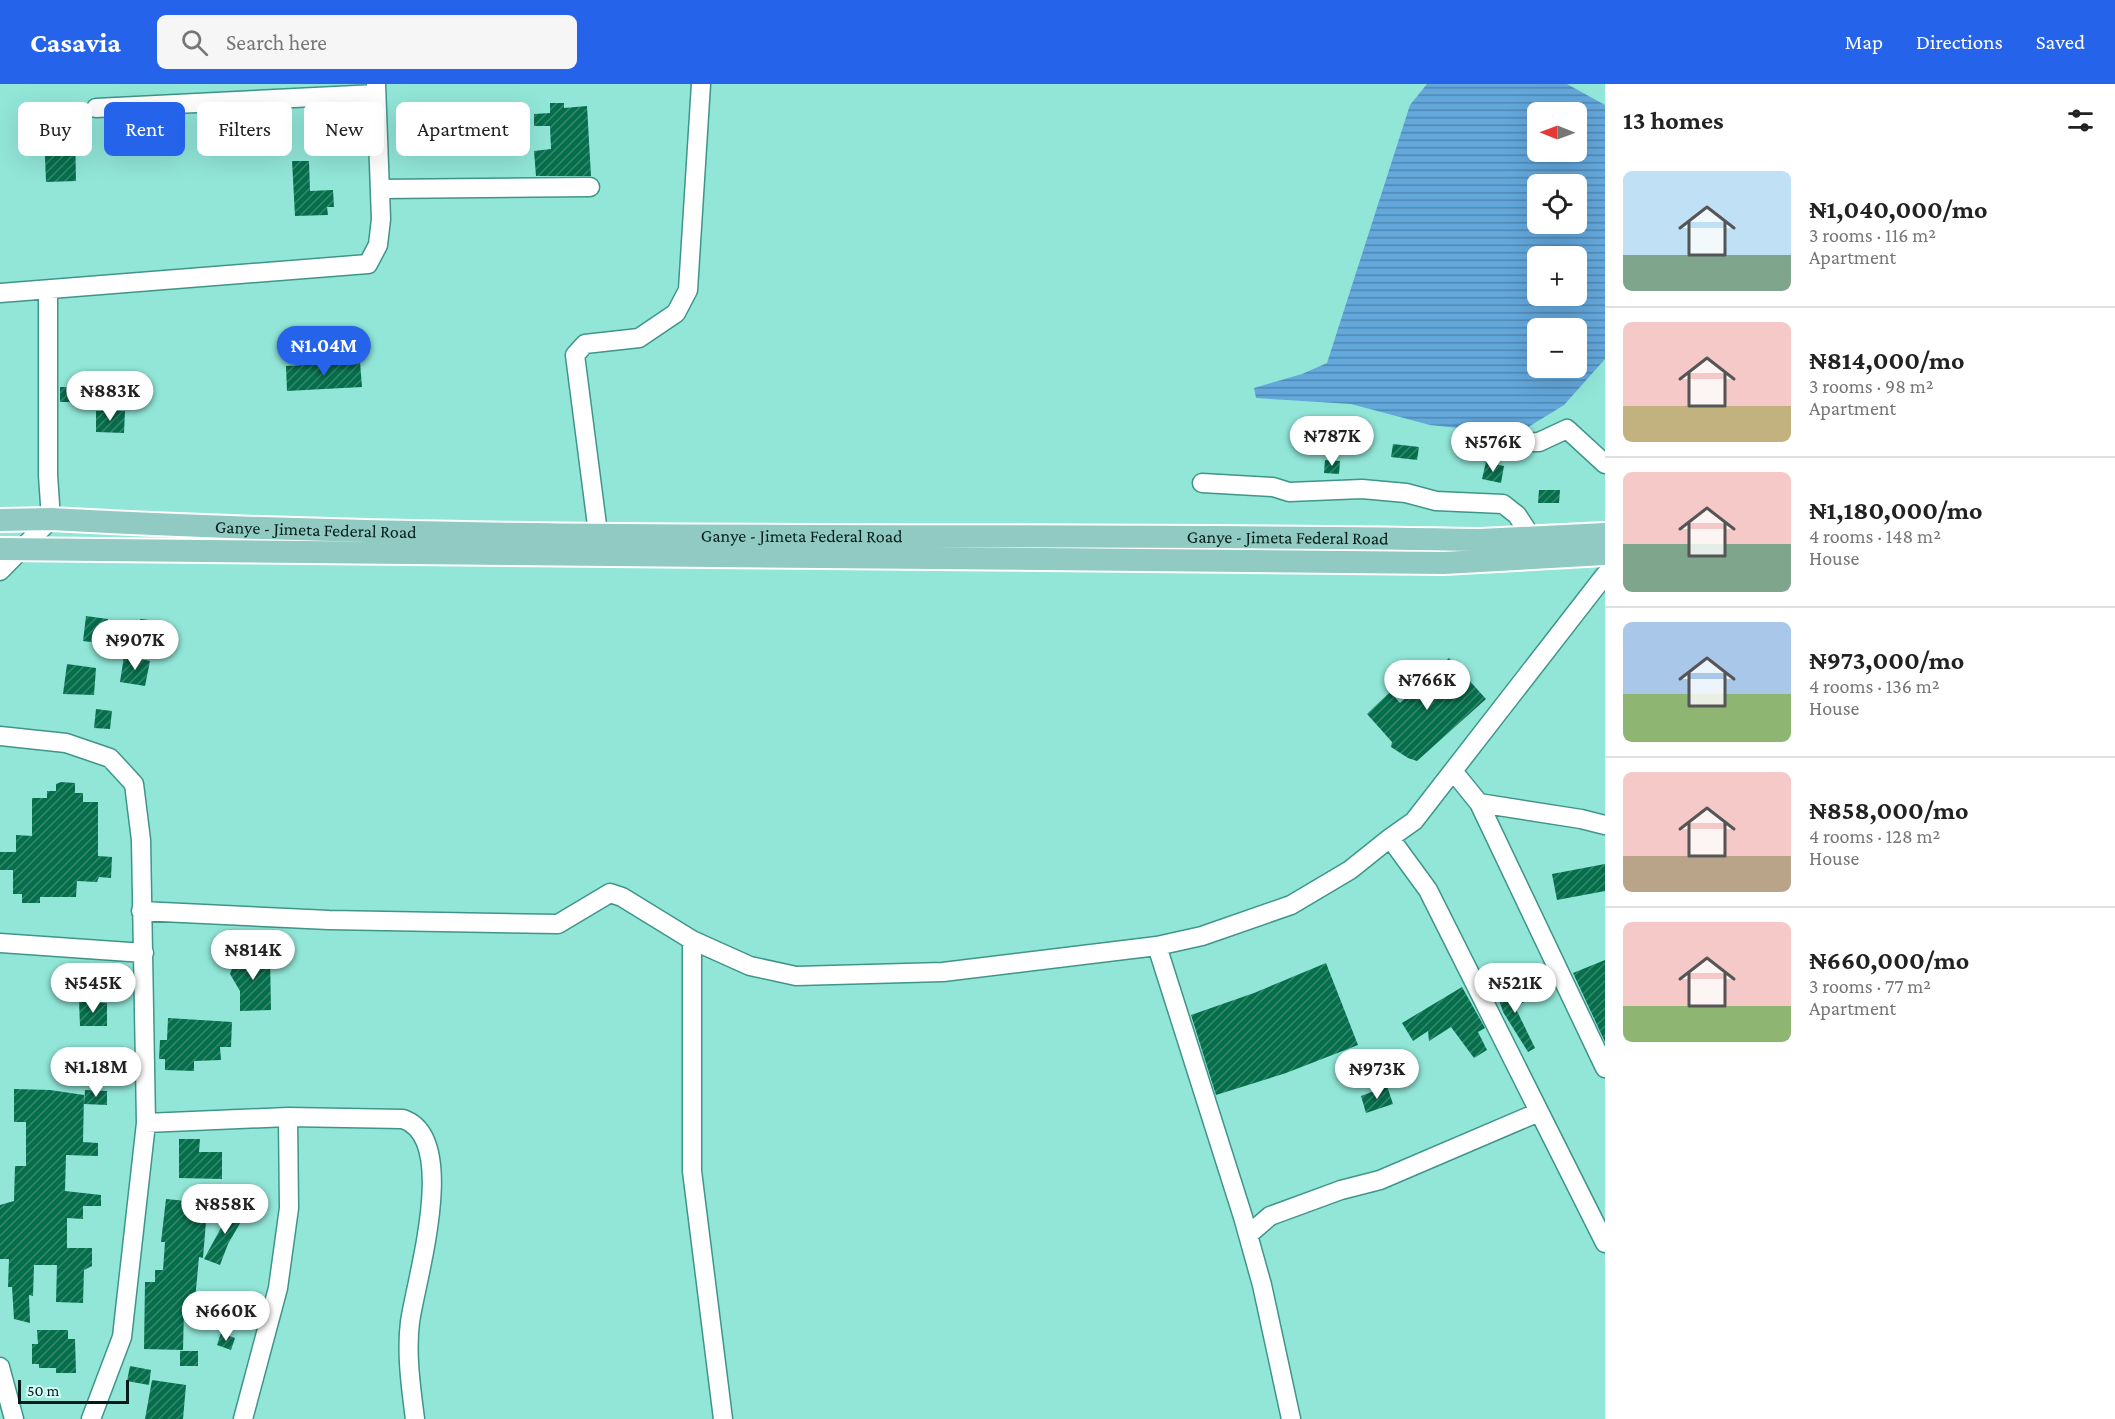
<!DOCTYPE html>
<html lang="en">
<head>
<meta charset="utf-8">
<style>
  body { margin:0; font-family:"Crimson Pro",serif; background:#f6f6f6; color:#222; height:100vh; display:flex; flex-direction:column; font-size:22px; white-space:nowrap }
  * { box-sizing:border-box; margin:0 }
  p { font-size:20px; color:#767676 }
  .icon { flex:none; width:33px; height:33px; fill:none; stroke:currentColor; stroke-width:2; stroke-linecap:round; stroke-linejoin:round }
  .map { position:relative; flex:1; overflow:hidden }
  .sheet { display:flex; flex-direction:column; background:#fff; width:510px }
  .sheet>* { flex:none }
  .guide { position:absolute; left:18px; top:18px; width:570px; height:54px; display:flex; gap:12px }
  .needle { width:39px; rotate:271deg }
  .buttons { position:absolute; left:1527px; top:18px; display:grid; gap:12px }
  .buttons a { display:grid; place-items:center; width:60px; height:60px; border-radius:9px; background:#fff; box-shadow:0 6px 24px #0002; font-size:30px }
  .scale { position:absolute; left:18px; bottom:15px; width:111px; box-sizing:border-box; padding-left:6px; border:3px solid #021d19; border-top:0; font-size:16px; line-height:21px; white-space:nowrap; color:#021d19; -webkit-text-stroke:4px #d6fef7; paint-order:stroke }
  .price { position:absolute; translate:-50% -51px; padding:0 14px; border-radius:21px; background:#fff; color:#222; font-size:20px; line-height:39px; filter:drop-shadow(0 2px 3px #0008) }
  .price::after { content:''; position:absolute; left:50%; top:36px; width:18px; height:14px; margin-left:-9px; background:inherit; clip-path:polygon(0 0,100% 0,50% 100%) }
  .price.selected { background:#2563eb; color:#fff }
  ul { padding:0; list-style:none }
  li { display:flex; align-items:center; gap:18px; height:150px; padding:0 18px }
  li+li { border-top:2px solid #e0e0e0 }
  li span { display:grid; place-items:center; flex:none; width:168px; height:120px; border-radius:9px; color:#555 }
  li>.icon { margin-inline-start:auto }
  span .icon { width:72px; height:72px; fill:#fffc; stroke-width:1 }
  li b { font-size:26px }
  h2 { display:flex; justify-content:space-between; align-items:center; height:72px; padding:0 18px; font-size:26px }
  .tag { padding:0 21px; border-radius:9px; background:#fff; box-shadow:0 6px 24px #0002; font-size:21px; line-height:54px }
  .tag.selected { background:#2563eb; color:#fff }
  header { display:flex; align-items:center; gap:36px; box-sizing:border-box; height:84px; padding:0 30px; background:#2563eb; color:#fff }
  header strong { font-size:28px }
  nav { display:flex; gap:33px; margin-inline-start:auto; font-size:21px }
  .search { width:420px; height:54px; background:#f6f6f6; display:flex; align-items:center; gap:15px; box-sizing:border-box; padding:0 21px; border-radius:9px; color:#767676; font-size:22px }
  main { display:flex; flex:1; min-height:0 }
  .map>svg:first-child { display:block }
</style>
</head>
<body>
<header>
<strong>Casavia</strong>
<div class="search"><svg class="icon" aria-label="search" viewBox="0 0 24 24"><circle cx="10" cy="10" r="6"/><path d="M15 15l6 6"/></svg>Search here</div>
<nav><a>Map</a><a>Directions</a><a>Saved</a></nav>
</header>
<main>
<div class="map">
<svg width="1605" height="1335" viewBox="0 0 1605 1335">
  <defs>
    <pattern id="water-rules" width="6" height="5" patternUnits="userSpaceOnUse" patternTransform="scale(1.5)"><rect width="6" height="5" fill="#63a7db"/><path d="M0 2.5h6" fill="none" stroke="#4f87b1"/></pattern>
    <pattern id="building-hatch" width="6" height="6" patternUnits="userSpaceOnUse" patternTransform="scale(1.5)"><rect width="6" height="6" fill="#056f4c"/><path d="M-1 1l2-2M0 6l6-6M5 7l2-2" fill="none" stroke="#39866d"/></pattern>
  </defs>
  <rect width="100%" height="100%" fill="#91e6d8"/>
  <path fill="url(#water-rules)" fill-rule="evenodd" d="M 1427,0 L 1567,0 L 1605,21 L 1605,275 L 1564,321 L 1517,350 L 1430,341 L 1351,320 L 1256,314 L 1254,304 L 1302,290 L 1327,279 L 1410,21 ZM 1538,28 L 1576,28 L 1576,68 L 1538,68 ZM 1538,100 L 1576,100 L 1576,140 L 1538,140 ZM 1538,172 L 1576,172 L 1576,212 L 1538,212 ZM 1538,244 L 1576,244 L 1576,284 L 1538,284 Z"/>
  <path fill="url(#building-hatch)" d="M 550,19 L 564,19 L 564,24 L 587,22 L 591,92 L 536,92 L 534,67 L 551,65 L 550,42 L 534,42 L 534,30 L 550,29 Z
    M 75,46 L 76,97 L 46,98 L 44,48 Z
    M 292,77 L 309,77 L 310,107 L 333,106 L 334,123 L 327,123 L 328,131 L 295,132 Z
    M 360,278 L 362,303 L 287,307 L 286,282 Z
    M 60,303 L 75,303 L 75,318 L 60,318 Z
    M 96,327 L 125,327 L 124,349 L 96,348 Z
    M 1393,360 L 1419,363 L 1417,376 L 1391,373 Z
    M 1325,376 L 1340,377 L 1339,390 L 1324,389 Z
    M 1486,378 L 1504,382 L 1501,399 L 1482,395 Z
    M 1539,406 L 1560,406 L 1559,419 L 1538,419 Z
    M 86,532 L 108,535 L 106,560 L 83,557 Z
    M 140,535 L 168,538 L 165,555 L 138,551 Z
    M 124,572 L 150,577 L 145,602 L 120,598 Z
    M 1449,574 L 1486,615 L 1417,677 L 1408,674 L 1391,663 L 1392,658 L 1367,630 L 1390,608 L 1400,619 Z
    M 67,580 L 96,584 L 94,611 L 63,610 Z
    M 96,625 L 112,627 L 110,645 L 94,644 Z
    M 61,698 L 75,699 L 75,709 L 83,709 L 83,718 L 98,718 L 98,772 L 112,773 L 111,794 L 99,793 L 97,798 L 77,797 L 76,813 L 40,813 L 40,819 L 22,819 L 22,810 L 13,810 L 13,786 L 0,786 L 0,768 L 16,768 L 16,751 L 32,752 L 32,714 L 47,714 L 47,707 L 56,707 L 56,700 Z
    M 1605,780 L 1605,807 L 1557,816 L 1552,790 Z
    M 239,866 L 258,866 L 258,873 L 270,873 L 271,926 L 240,927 L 240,907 L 230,890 Z
    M 1605,876 L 1605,958 L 1573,889 Z
    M 1326,879 L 1358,961 L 1286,989 L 1216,1011 L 1191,931 L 1254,909 Z
    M 1516,900 L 1526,917 L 1515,923 L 1535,964 L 1528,968 L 1503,928 L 1497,910 Z
    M 1462,903 L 1485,944 L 1478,948 L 1487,966 L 1474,974 L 1451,943 L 1429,957 L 1428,947 L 1413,957 L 1402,939 Z
    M 79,917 L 107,919 L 107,942 L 80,942 Z
    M 168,934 L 232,938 L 231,963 L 220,963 L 221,976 L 194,977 L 194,987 L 165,986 L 165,975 L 159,975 L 160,956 L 167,956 Z
    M 1387,1002 L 1393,1020 L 1366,1029 L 1361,1012 Z
    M 14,1005 L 50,1006 L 84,1011 L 83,1058 L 98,1059 L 98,1072 L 66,1071 L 65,1107 L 101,1111 L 101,1122 L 83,1122 L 83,1135 L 67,1134 L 67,1164 L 92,1164 L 92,1182 L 84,1186 L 83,1219 L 56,1218 L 57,1181 L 34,1181 L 33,1212 L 29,1211 L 30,1239 L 14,1235 L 12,1203 L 8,1203 L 9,1175 L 0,1175 L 0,1121 L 14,1117 L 15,1082 L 26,1082 L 26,1038 L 14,1038 Z
    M 85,1006 L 107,1007 L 107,1021 L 84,1020 Z
    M 179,1055 L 200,1055 L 199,1068 L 222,1068 L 222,1095 L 179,1094 Z
    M 166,1115 L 197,1118 L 198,1124 L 207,1125 L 203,1174 L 199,1173 L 194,1227 L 184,1226 L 183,1266 L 144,1265 L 145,1198 L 155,1198 L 155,1186 L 163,1186 L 165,1158 L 161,1158 Z
    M 234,1120 L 247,1127 L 228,1160 L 220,1181 L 204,1175 Z
    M 37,1246 L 68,1246 L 68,1255 L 75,1255 L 76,1289 L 56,1289 L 56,1284 L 39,1284 L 39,1280 L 32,1280 L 32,1260 L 38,1260 Z
    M 221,1249 L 235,1254 L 231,1266 L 217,1261 Z
    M 180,1267 L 198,1267 L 198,1282 L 180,1282 Z
    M 130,1282 L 151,1286 L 149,1301 L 127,1297 Z
    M 152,1296 L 186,1301 L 183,1335 L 145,1335 Z"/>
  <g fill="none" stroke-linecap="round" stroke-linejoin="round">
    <defs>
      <path id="minor" d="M 96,24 L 376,10
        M 380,105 L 590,103
        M 0,209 L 368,180 L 378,161 L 381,135 L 376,0
        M 1489,359 L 1539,358 L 1567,345 L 1605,380
        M 1202,399 L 1273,403 L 1289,408 L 1362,405 L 1406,409 L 1436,417 L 1503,420 L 1517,431 L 1532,454
        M 598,449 L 575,271 L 585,260 L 639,254 L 676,229 L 688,206 L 701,0
        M 0,487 L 51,435 L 48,391 L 48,207
        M 1605,491 L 1414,737 L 1390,754 L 1428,806 L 1605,1159
        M 0,652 L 66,659 L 110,674 L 134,700 L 141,756 L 146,1039 L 122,1253 L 91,1335
        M 1453,687 L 1479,719 L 1581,735 L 1605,741
        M 1479,719 L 1605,984
        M 141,827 L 329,836 L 558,840 L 610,809 L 622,813 L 692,856 L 750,882 L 796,892 L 943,888 L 1157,862 L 1202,852 L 1291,821 L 1350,786 L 1390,754
        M 692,856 L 692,1087 L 723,1335
        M 0,859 L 144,869
        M 1157,862 L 1243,1133 L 1262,1201 L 1291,1335
        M 146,1039 L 288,1033 L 403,1035 C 460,1054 416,1195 410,1238 C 406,1269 411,1304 415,1335
        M 1248,1151 L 1270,1132 L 1341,1106 L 1380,1096 L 1539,1028
        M 0,1283 L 14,1335
        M 243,1335 L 278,1204 L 289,1124 L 288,1033"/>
      <g id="major">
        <path id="s1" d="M 0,436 L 51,435 C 526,461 1004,447 1480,456 L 1605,450"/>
        <path d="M 0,465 L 1444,479 L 1605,470"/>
      </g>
    </defs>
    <use href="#minor" stroke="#3f9589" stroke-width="21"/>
    <use href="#major" stroke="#fff" stroke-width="26"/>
    <use href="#minor" stroke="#fff" stroke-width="18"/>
    <use href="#major" stroke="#91cac2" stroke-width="22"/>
  </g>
  <g text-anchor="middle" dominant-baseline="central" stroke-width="6" stroke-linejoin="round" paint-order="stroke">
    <g font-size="18" fill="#021d19" stroke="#d6fef7">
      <text stroke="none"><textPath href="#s1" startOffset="316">Ganye - Jimeta Federal Road</textPath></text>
      <text stroke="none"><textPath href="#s1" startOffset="802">Ganye - Jimeta Federal Road</textPath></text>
      <text stroke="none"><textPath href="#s1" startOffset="1288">Ganye - Jimeta Federal Road</textPath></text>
    </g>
  </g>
</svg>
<div class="buttons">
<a><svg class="needle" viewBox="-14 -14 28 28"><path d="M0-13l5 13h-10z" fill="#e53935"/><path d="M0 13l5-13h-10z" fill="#767676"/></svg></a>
<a><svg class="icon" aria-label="locate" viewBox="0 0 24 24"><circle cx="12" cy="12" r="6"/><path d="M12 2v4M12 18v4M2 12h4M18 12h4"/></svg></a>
<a>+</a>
<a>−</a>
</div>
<div class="scale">50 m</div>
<b class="price selected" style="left:324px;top:293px">₦1.04M</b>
<b class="price" style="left:110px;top:338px">₦883K</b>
<b class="price" style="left:1332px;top:383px">₦787K</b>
<b class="price" style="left:1493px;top:389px">₦576K</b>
<b class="price" style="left:135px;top:587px">₦907K</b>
<b class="price" style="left:1427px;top:627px">₦766K</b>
<b class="price" style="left:253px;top:897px">₦814K</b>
<b class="price" style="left:93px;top:930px">₦545K</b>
<b class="price" style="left:1515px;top:930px">₦521K</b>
<b class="price" style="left:96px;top:1014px">₦1.18M</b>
<b class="price" style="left:1377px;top:1016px">₦973K</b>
<b class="price" style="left:225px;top:1151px">₦858K</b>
<b class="price" style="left:226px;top:1258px">₦660K</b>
<div class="guide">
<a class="tag">Buy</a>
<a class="tag selected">Rent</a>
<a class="tag">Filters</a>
<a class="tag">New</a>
<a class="tag">Apartment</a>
</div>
</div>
<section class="sheet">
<h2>13 homes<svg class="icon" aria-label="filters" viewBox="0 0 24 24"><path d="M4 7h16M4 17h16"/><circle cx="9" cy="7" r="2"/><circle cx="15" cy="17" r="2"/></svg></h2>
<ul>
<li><span style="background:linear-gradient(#bfe0f5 70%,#7fa58c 0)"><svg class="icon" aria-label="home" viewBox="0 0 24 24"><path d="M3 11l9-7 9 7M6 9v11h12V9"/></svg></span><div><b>₦1,040,000/mo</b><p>3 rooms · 116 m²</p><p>Apartment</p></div></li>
<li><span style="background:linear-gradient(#f6c9c9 70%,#c2b280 0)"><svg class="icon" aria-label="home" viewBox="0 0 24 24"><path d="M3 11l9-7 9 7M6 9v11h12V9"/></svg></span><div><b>₦814,000/mo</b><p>3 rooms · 98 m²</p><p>Apartment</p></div></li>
<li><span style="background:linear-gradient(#f6c9c9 60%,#7fa58c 0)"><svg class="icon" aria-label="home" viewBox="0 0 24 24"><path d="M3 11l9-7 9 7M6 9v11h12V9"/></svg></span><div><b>₦1,180,000/mo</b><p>4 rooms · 148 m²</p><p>House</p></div></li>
<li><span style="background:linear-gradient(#a9c7e8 60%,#8fb573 0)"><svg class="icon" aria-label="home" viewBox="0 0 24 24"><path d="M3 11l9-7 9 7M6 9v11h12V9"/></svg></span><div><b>₦973,000/mo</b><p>4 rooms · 136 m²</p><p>House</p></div></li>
<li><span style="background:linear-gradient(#f6c9c9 70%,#b9a48a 0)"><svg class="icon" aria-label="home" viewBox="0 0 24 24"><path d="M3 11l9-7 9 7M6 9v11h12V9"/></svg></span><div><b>₦858,000/mo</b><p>4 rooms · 128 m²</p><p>House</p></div></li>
<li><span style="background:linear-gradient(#f6c9c9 70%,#8fb573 0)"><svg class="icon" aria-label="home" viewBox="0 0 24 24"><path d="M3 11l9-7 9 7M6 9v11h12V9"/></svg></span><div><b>₦660,000/mo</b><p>3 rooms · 77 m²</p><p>Apartment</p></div></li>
</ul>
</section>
</main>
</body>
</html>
